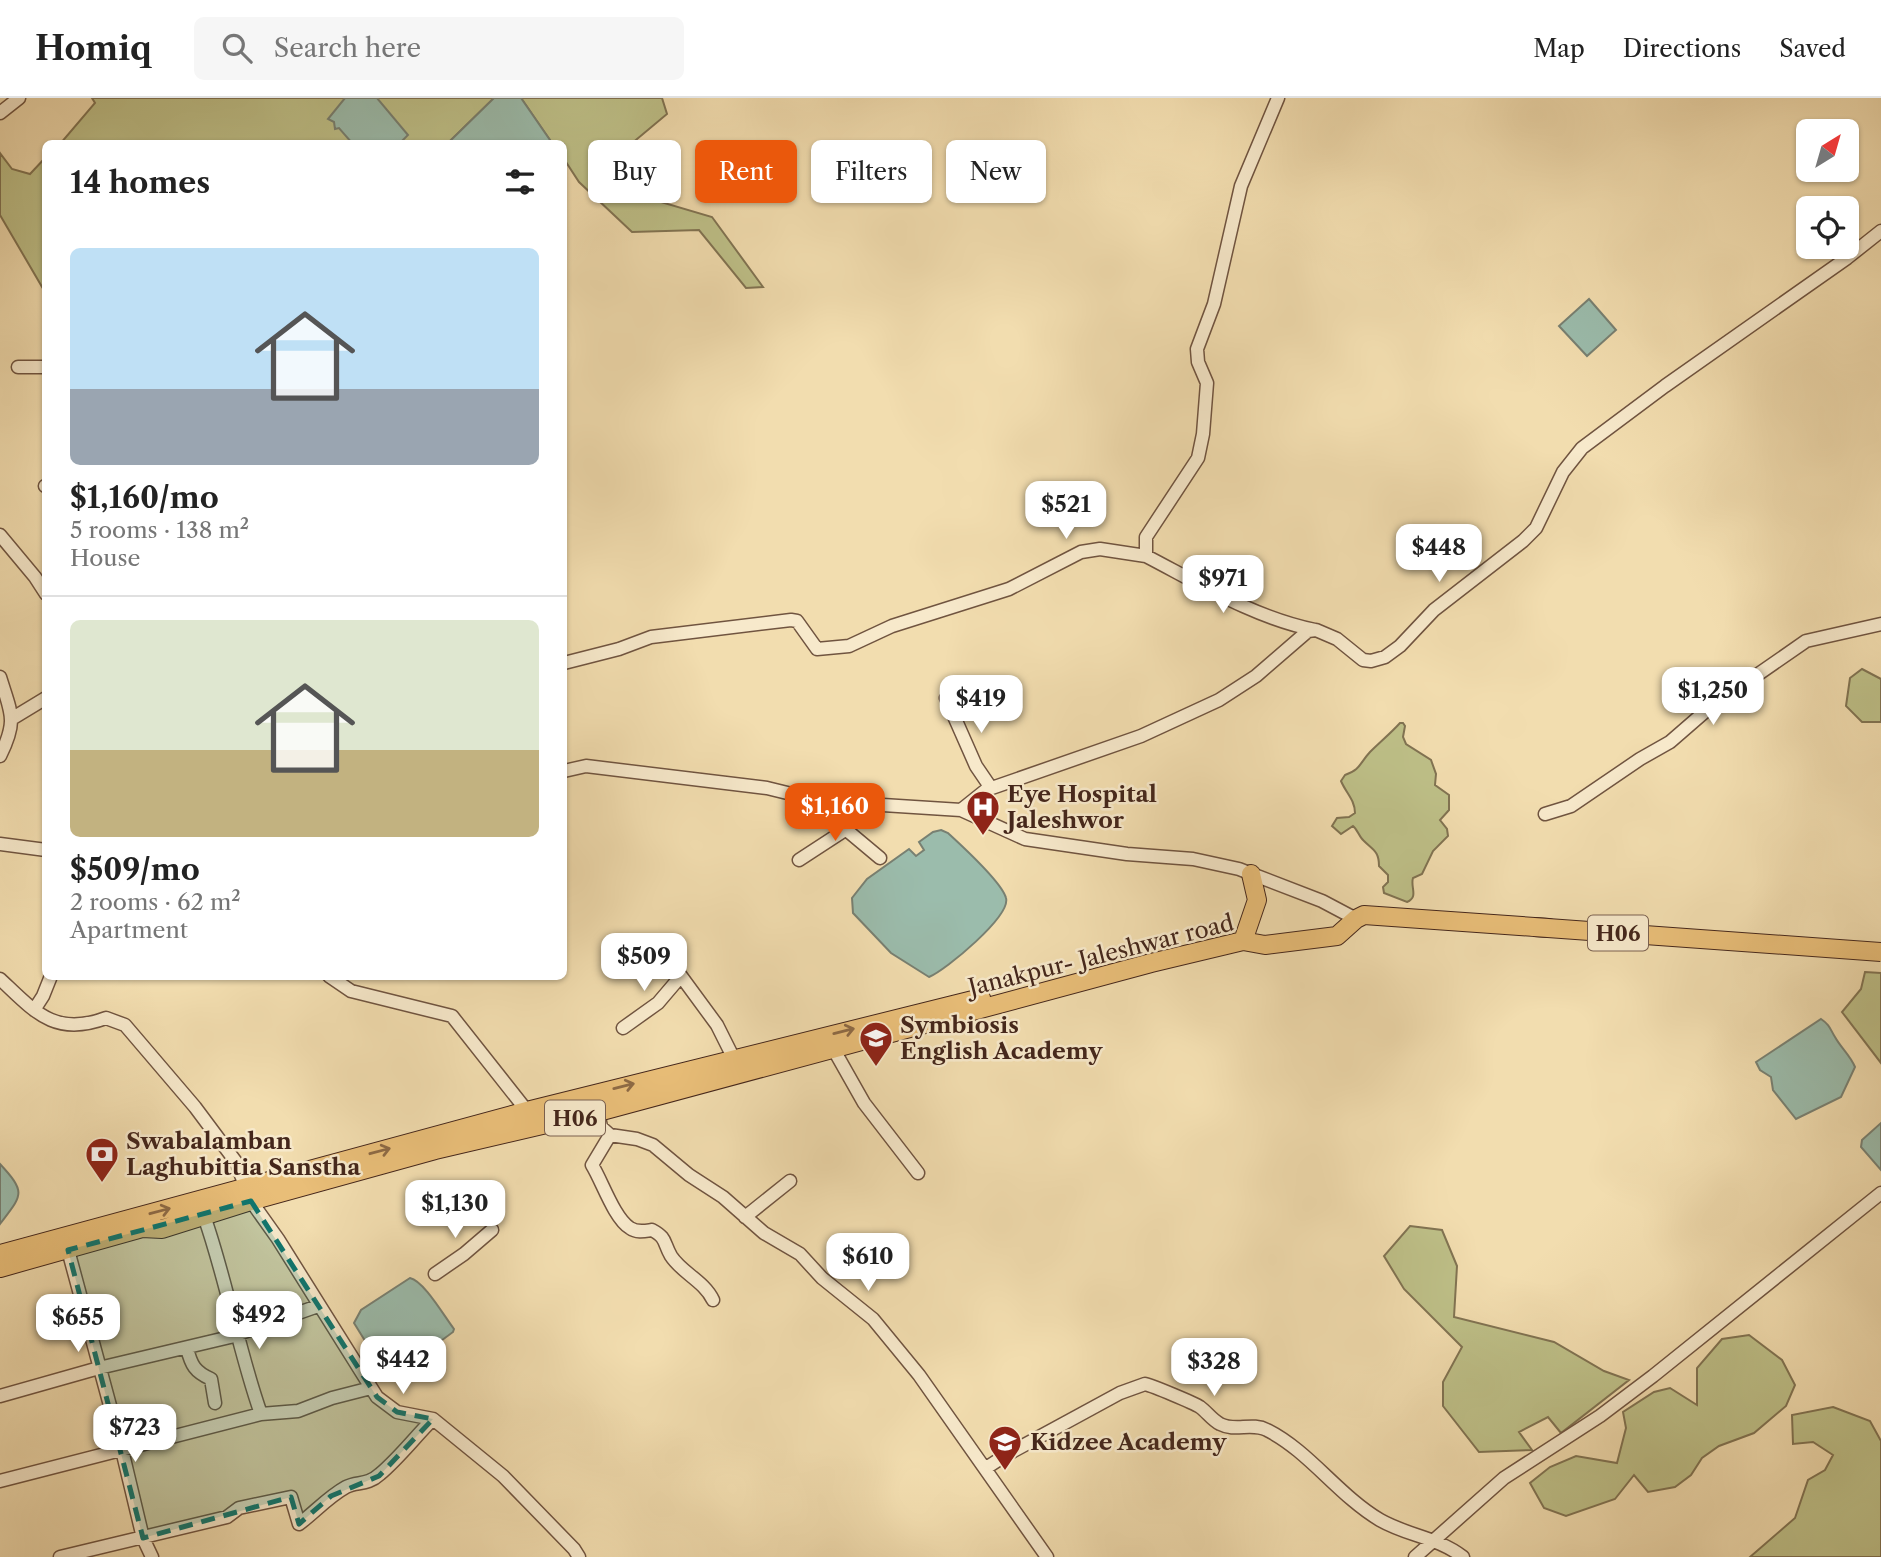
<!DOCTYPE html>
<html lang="en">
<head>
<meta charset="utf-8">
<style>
  body { margin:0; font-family:"Libre Caslon Text",serif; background:#f6f6f6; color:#222; height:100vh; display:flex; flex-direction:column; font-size:26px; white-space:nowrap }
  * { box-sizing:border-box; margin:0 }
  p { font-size:23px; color:#767676 }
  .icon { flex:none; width:38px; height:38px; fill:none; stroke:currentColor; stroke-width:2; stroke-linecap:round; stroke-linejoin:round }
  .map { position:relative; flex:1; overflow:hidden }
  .details { position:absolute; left:42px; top:42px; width:525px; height:840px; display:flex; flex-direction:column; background:#fff; border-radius:10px; box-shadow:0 2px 5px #0004 }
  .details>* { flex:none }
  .hud { position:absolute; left:588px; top:42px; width:665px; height:63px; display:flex; gap:14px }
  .needle { width:46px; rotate:37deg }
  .controls { position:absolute; left:1796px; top:21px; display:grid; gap:14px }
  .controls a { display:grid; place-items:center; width:63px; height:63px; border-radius:10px; background:#fff; box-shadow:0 2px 5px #0004; font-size:35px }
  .price { position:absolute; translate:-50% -60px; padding:0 16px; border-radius:14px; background:#fff; color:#222; font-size:23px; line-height:46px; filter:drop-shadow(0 2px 4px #0008) }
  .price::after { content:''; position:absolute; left:50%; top:42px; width:21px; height:16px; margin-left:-10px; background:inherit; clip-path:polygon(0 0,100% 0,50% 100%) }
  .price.selected { background:#ea580c; color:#fff }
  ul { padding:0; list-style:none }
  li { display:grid; align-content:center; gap:14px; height:371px; padding:0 28px }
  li+li { border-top:2px solid #e0e0e0 }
  li span { display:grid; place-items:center; height:217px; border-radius:10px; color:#555 }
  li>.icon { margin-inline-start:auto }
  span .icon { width:126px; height:126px; fill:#fffc; stroke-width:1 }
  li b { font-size:30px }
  h2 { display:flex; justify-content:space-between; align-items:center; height:84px; padding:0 28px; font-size:30px }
  .pill { padding:0 24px; border-radius:10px; background:#fff; box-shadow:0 2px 5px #0004; font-size:24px; line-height:63px }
  .pill.selected { background:#ea580c; color:#fff }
  header { display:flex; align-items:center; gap:42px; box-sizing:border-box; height:98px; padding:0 35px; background:#fff; border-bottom:2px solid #e0e0e0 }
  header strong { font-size:33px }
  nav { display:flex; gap:38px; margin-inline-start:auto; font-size:24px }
  .search { width:490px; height:63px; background:#f6f6f6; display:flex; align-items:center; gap:18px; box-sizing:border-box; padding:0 24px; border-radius:10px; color:#767676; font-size:26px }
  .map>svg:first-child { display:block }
</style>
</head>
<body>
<header>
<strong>Homiq</strong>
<div class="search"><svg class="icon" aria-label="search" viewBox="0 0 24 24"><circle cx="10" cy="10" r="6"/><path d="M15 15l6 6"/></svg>Search here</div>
<nav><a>Map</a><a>Directions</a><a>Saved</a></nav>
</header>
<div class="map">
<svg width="1881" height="1459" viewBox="0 0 1881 1459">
  <rect width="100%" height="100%" fill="#f2ddaf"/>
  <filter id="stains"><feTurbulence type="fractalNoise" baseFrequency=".00286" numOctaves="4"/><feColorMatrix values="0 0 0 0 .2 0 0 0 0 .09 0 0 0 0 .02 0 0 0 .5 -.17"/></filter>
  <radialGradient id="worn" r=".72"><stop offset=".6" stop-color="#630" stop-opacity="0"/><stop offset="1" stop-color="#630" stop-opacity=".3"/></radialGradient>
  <path fill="#bec088" stroke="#817352" stroke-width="2" d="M 92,0 L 494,0 L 448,45 L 60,46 L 95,5 Z
    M 521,0 L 662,0 L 667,16 L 600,72 L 600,86 L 712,119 L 763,189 L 746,190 L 699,132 L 632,134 L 579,84 L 564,61 L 564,46 L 552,45 Z
    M 0,55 L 12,71 L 30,76 L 45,60 L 45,194 L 0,117 Z
    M 1862,571 L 1881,581 L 1881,624 L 1862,624 L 1846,608 L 1850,580 Z
    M 1400,625 L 1403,625 L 1405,628 L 1403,639 L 1406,646 L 1431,662 L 1436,676 L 1435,687 L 1449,697 L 1449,712 L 1440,722 L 1447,731 L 1448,738 L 1433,753 L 1422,776 L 1413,780 C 1410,789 1419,799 1407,804 L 1384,795 L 1383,789 L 1388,784 L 1388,777 L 1379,768 C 1379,753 1373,752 1364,743 C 1359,739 1358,732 1353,728 L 1341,736 L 1332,728 L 1337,720 L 1349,719 L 1355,715 C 1355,702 1346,695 1341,683 L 1345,677 C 1361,671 1359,666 1370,654 C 1380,644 1391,635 1400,625 Z
    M 1865,874 L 1881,875 L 1881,965 L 1842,914 L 1861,891 Z
    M 1410,1128 L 1442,1132 L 1457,1168 L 1454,1219 L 1554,1244 L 1604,1273 L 1629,1282 L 1561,1335 L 1548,1319 L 1519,1334 L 1532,1352 L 1479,1354 L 1443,1308 L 1443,1284 L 1462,1249 L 1404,1191 L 1384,1158 Z
    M 1749,1237 L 1782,1262 L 1795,1287 L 1786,1308 L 1754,1335 L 1719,1348 L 1702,1360 L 1691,1377 L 1675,1389 L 1648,1394 L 1634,1377 L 1615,1401 L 1566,1418 L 1544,1410 L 1530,1385 L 1550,1369 L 1576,1358 L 1617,1365 L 1626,1330 L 1623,1314 L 1654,1294 L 1670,1290 L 1697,1307 L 1697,1270 L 1722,1241 Z
    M 1833,1309 L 1870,1323 L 1881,1343 L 1881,1459 L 1750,1459 L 1795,1420 L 1808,1382 L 1825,1372 L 1833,1357 L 1813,1344 L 1793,1346 L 1792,1317 Z"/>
  <path fill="#9bbcac" stroke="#788072" stroke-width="2" d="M 345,0 L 377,0 L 408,37 L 400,45 L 352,45 L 339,30 L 335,31 L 334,24 L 328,21 Z
    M 494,0 L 521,0 L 552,45 L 448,45 Z
    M 1589,201 L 1616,232 L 1587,258 L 1559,228 Z
    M 941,732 L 948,735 C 961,747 1002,784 1006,800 C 1011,818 946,872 929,879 L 891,855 L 853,815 L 852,800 L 867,781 L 909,751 L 916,758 L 924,752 L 919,744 L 933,734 Z
    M 1821,921 C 1830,927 1830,931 1835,939 C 1841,950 1850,957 1855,969 L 1841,999 L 1796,1021 L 1773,992 L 1771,979 L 1760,972 L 1756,964 Z
    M 1881,1025 L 1881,1072 L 1861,1049 L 1862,1042 Z
    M 0,1066 C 27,1095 22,1097 0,1126 Z
    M 410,1180 C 424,1183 444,1218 454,1231 L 453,1234 L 395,1277 L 388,1280 L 354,1225 L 361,1212 Z"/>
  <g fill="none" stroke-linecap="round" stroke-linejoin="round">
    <defs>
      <path id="minor" d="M 0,15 L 19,0
        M 18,269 L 46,269
        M 45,388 L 46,388
        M 0,437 L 35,479 L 46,496
        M 1146,458 C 1200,486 1255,520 1315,532
        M 564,565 L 619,551 L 651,539 L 791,522 L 797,523 L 817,551 L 849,548 L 892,528 L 1009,491 L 1081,454 L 1100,451 L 1146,458 L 1146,439 L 1198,360 L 1203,336 L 1207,285 L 1198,264 L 1197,251 L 1214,206 L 1241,88 L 1278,0
        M 0,579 C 11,615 18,622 0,658
        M 946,600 L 976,668 L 991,690
        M 13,620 L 46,600
        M 564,673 L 586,668 L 767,690 L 820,703 L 961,712 L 1025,741 L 1127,756 L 1193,761 L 1239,771 L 1322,803 L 1356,821
        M 820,703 L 831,719 L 880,760
        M 961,712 L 986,692 L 1141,638 L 1219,602 L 1256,578 L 1308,533 L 1316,532 L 1337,541 L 1363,562 L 1371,563 L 1385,559 L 1400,548 L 1434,512 L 1523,443 L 1536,430 L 1563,374 L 1582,350 L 1665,288 L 1847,160 L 1881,133
        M 1545,716 L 1571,708 L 1640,661 L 1670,644 L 1708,611 L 1806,543 L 1881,526
        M 0,746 L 46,752
        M 799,762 L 845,732
        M 329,878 L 351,893 L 452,918 L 527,1013
        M 0,881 C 35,914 55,939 106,920 L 125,927 L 195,1009 L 236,1064 L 251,1103 L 278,1141 L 377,1299 L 397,1314 L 433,1321 L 503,1378 L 574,1451 L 579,1459
        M 34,912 L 43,898 L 51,878
        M 623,930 L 658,905 L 681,878 L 717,927 L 734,961
        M 834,952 L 864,1005 L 918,1075
        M 598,1014 L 601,1029 L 610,1037 L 637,1041 L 653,1047 L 689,1077 L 723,1099 L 764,1135 L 800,1156 L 822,1180 L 873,1221 L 919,1277 L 1047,1459
        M 610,1037 L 592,1067 C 602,1083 614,1120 630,1130 C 637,1135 645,1133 652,1132 C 667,1140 663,1144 671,1158 C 682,1175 704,1183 713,1202
        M 204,1118 C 227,1183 238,1251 261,1316 L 298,1313 L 332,1300 L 371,1290
        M 745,1119 L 790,1083
        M 68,1152 L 122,1352 L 143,1440 L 152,1459
        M 435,1176 L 464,1156 L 492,1132
        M 187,1250 C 191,1267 195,1274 211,1281 L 215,1305
        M 0,1298 L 99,1270 L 230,1239 L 318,1208
        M 986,1370 L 1006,1357 L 1120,1295 L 1145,1286 C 1153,1288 1194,1305 1200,1309 C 1207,1314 1212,1322 1220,1326 C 1235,1334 1252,1324 1267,1332 C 1309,1353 1338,1397 1380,1422 C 1408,1438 1437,1439 1463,1459
        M 0,1383 L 261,1316
        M 60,1459 L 227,1419 L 239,1410 L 291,1399 L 299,1426 C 315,1414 328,1399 346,1389 C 357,1383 367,1388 380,1376 C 399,1360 415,1339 433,1321
        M 1415,1459 L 1504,1380 L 1600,1318 L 1653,1278 L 1881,1095"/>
      <path id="highway" d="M 1243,843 L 1257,802 L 1251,776
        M 0,1156 L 527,1013 L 981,900
        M 0,1170 L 142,1130 L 162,1131 L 251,1103 L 435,1052 L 598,1014 L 1151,865 L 1243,843 L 1265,847 L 1337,838 L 1356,821 L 1364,817 L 1549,830"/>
    </defs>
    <use href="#minor" stroke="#705440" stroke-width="15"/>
    <use href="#highway" stroke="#44261b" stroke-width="20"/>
    <use href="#minor" stroke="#f7e9cb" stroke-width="12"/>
    <use href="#highway" stroke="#e9be78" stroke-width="18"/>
    <defs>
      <path id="highway-bridge" d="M 1534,829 L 1881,854"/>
    </defs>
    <use href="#highway-bridge" stroke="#44261b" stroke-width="20" stroke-linecap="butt"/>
    <use href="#highway-bridge" stroke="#e9be78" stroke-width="18"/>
  </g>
  <defs><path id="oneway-shaft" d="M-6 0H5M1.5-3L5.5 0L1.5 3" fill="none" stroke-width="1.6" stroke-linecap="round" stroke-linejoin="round" transform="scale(1.75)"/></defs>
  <g stroke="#8e6a45">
    <use href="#oneway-shaft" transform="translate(844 933) rotate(-14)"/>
    <use href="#oneway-shaft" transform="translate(624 988) rotate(-14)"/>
    <use href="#oneway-shaft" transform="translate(380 1053) rotate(-15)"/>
    <use href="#oneway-shaft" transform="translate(160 1113) rotate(-15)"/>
  </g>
  <path fill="#0f766e" fill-opacity="0.2" stroke="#0f766e" stroke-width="5" stroke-dasharray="14 9" stroke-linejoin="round" d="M 251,1103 L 377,1299 L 397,1314 L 433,1321 L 379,1378 L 331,1398 L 299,1426 L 291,1399 L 143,1440 L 68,1152 Z"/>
  <defs>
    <symbol id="hospital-pin" viewBox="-11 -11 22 30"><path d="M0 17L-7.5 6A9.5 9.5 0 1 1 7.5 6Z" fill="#8f2418" stroke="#f7e9cb"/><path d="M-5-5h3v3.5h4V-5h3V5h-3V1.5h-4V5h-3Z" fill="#fff"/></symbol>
    <symbol id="school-pin" viewBox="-11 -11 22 30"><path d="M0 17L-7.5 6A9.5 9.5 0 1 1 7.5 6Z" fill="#8f2418" stroke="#f7e9cb"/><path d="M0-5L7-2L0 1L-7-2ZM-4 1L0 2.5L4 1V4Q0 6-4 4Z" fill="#fff"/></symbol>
    <symbol id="bank-pin" viewBox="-11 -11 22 30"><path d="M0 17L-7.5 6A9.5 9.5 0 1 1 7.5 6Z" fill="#8f2418" stroke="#f7e9cb"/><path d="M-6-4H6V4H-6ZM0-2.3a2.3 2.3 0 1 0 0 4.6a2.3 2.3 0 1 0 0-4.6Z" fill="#fff"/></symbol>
  </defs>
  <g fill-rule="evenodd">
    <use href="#hospital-pin" x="964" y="690" width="38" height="52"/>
    <use href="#school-pin" x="857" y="921" width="38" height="52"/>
    <use href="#bank-pin" x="83" y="1037" width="38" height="52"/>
    <use href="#school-pin" x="986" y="1325" width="38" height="52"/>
  </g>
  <g text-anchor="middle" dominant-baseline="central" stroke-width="5" stroke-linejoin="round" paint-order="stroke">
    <g fill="#f7e9cb" stroke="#7a6050" stroke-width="2">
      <rect x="1588" y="817.5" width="60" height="35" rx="5"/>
      <rect x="545" y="1002.5" width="60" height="35" rx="5"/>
    </g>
    <g font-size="21" font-weight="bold" fill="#44261b">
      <text x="1618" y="835">H06</text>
      <text x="575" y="1020">H06</text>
    </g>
    <g font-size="23" font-weight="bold" fill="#44261b" stroke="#f7e9cb" text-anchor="start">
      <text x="1007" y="696">Eye Hospital<tspan x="1007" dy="26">Jaleshwor</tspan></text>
      <text x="900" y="927">Symbiosis<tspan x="900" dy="26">English Academy</tspan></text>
      <text x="126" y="1043">Swabalamban<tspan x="126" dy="26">Laghubittia Sanstha</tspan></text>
      <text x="1030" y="1344">Kidzee Academy</text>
    </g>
    <g font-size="23" fill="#44261b" stroke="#f7e9cb">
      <text transform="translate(1101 857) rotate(-14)">Janakpur- Jaleshwar road</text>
    </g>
  </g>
  <rect width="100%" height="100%" filter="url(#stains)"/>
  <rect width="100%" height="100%" fill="url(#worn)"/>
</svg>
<div class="controls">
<a><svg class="needle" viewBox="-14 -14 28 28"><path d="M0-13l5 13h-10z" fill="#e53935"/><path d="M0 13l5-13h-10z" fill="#767676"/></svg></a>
<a><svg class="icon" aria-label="locate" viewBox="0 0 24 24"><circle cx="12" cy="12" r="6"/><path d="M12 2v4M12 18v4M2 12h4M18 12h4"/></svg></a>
</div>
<b class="price" style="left:1066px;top:443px">$521</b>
<b class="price" style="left:1439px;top:486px">$448</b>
<b class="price" style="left:1223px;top:517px">$971</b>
<b class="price" style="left:1713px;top:629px">$1,250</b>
<b class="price" style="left:981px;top:637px">$419</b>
<b class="price selected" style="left:835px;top:745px">$1,160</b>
<b class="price" style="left:644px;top:895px">$509</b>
<b class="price" style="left:455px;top:1142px">$1,130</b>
<b class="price" style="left:868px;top:1195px">$610</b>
<b class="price" style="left:259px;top:1253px">$492</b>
<b class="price" style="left:78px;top:1256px">$655</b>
<b class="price" style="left:403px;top:1298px">$442</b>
<b class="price" style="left:1214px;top:1300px">$328</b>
<b class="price" style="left:135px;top:1366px">$723</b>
<div class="hud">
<a class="pill">Buy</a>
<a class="pill selected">Rent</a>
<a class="pill">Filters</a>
<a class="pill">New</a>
</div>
<section class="details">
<h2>14 homes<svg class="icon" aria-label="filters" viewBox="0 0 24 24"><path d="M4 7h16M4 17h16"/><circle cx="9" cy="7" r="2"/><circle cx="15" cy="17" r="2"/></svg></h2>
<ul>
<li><span style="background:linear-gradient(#bfe0f5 65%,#9aa5b1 0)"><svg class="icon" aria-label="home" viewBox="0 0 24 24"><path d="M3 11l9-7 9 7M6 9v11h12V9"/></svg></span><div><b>$1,160/mo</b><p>5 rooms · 138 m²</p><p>House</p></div></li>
<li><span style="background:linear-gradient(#dfe7d0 60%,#c2b280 0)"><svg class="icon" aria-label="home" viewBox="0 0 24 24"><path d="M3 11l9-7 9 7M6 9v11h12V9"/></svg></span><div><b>$509/mo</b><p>2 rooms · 62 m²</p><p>Apartment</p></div></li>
</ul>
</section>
</div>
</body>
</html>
